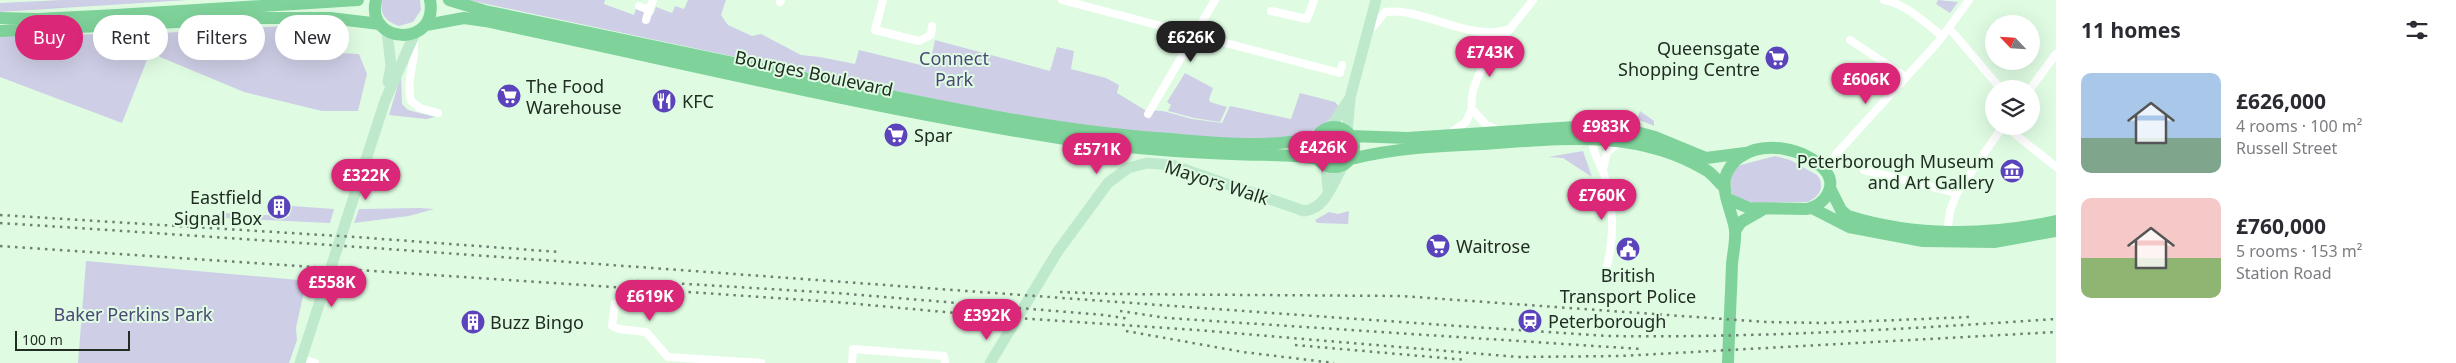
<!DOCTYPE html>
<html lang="en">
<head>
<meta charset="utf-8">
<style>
  body { margin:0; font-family:"Noto Sans",sans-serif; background:#f7f7f7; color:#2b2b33; height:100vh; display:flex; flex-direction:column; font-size:19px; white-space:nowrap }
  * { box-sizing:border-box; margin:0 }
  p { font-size:16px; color:#7c7c81 }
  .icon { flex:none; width:28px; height:28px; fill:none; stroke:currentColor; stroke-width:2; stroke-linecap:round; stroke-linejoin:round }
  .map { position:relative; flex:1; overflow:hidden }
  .side { display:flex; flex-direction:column; background:#fff; width:400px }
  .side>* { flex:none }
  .top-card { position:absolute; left:15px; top:15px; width:475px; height:45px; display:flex; gap:10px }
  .needle { width:32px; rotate:295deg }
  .tools { position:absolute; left:1985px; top:15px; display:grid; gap:10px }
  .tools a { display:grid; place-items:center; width:55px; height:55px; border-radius:50%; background:#fff; box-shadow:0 5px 20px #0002; font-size:25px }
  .scale { position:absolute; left:15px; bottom:12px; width:115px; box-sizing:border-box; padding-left:5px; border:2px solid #212c23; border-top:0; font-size:14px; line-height:18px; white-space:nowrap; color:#212c23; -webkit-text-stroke:4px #dffce3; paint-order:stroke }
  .price { position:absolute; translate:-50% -42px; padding:0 11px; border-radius:18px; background:#db2777; color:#fff; font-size:16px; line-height:32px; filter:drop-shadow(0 1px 2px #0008) }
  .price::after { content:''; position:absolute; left:50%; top:30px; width:15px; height:11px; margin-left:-8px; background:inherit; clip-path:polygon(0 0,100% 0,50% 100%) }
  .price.active { background:#222; color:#fff }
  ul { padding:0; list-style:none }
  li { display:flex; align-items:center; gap:15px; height:125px; padding:0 25px }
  li span { display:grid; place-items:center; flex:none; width:140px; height:100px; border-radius:10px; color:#555 }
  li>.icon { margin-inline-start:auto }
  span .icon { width:60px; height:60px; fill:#fffc; stroke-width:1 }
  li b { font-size:21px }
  h2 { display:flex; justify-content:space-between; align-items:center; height:60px; padding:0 25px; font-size:21px }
  .chip { padding:0 18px; border-radius:22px; background:#fff; box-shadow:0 5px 20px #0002; font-size:18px; line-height:45px }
  .chip.active { background:#db2777; color:#fff }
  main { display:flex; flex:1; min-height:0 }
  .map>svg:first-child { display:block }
</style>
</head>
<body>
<main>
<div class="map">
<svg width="2056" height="363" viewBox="0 0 2056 363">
  <rect width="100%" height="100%" fill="#dffce3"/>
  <path fill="#cecee7" d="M 61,0 L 188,0 L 0,12 L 0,3 Z
    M 382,0 L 420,0 L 421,10 L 413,22 L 399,26 C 386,22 379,14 382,0 Z
    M 468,0 L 605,0 L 604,4 L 634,15 L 636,9 L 653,15 L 656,7 L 672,13 L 675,6 L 684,9 L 688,0 L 726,0 L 721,15 L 728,25 L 752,36 L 761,34 L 801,55 L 820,57 L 855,64 L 859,50 L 929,67 L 935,40 L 1050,71 L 1057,47 L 1074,51 L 1071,69 L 1106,78 L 1119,85 L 1117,93 L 1145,110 L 1163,111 L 1192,119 L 1222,123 L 1230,106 L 1291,119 L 1300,93 L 1335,102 L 1340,108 L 1324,125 L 1309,132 L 1277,139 L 1210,138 L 1131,132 L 1009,115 Z
    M 1938,0 L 1958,2 L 1950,13 L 1936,4 Z
    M 303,25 L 306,40 L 322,52 L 359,54 L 367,74 L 358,111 L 322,111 L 244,92 L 160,57 L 143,34 Z
    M 132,34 L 147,60 L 122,123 L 0,77 L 0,35 Z
    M 1185,73 L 1213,88 L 1209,99 L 1210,102 L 1227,107 L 1220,122 L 1194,118 L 1168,111 L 1171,105 L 1167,102 Z
    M 401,75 L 402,104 L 408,110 L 435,117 L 426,119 L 389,115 Z
    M 1640,111 L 1654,121 L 1654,126 L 1637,119 Z
    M 1583,151 L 1592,177 L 1563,158 L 1548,157 Z
    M 1775,156 L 1790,160 L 1817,175 C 1826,186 1819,198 1807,202 L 1754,203 L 1734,197 C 1727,187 1731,176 1737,166 Z
    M 292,206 L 334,209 L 330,223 L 202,217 L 223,213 L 289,216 Z
    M 419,208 L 434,209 L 409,216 L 354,223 L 359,209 Z
    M 1349,211 L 1348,224 L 1317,223 L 1315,220 L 1329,212 L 1338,214 Z
    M 86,261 L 299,280 L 305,287 L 296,328 L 297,340 L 289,363 L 78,363 Z"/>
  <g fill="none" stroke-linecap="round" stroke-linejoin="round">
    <path stroke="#fff" stroke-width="8" d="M 883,0 L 875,30 L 919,41 L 931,35 L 932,26
      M 1062,0 L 1340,73 L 1342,65
      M 1884,0 C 1904,3 1926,23 1942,36
      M 780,2 L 781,0
      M 639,6 L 649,10 L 653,0
      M 1271,11 L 1307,19 L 1314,0
      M 646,20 L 649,10
      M 1373,27 L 1385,12 C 1424,7 1469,43 1510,29
      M 1949,28 L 2001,89
      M 1484,32 L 1498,48
      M 413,40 C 418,57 405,78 411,101 L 420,108 L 438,113
      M 1850,40 L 1906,77
      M 2030,89 L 2056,54
      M 1148,114 L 1215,0
      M 2005,126 L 2056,167
      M 1497,130 L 1486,125 L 1472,109 C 1466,74 1513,27 1533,0
      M 1449,134 L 1466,122 L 1472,109
      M 1592,137 C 1591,151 1600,162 1604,174 C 1615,208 1614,237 1606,271
      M 1603,169 L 1607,152 L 1619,143
      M 1864,170 L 1957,193
      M 1829,177 L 1832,161 L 1837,153 L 1939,41 L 1969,0
      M 1947,232 L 1950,211 L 1957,193 L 2003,126
      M 615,304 L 612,326 L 619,329 L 646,332 L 668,357 L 761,363
      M 301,358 L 315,363
      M 852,363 L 853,349 L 944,356 L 945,363"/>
    <path stroke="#bfe9cd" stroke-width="11" d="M 387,31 L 391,66 L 388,82
      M 1331,127 L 1350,98 L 1376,0
      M 1347,132 L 1350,100
      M 1326,166 L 1328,189
      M 300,363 L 385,101 L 415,33
      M 990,363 L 1058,251 L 1108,183 L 1128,168 L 1147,163 L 1172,165 L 1304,211 C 1327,208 1332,183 1343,166"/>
    <path stroke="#7fd39a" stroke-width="12" d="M 376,0 C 365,45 439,48 430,0
      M 449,0 L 485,11 C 603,36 721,61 838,85 C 944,107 1049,130 1156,138 C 1209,142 1265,150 1317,137
      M 0,18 L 38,19 L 116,15 L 358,0
      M 426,25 L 464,18 L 485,21 C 676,61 867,108 1059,138 C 1116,147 1175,152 1232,154 C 1261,156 1289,153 1317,159
      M 0,31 L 258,18 L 330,18 L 380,24
      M1314 147a20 20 0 1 1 40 0a20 20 0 1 1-40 0Z
      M 1351,136 L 1407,138 L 1591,126 L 1633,131 L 1655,137 L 1706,158 L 1745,153
      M 1351,159 C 1394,148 1438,146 1483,144 C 1560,139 1636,128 1706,170 C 1713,174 1718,182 1725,188
      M 1830,188 L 1841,210 L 1848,216 C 1915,237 1988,236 2056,221
      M 1812,208 L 1849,227 L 1923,241 L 1994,242 L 2056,231
      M 1735,231 L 1741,222 L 1762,210
      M 1728,363 C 1729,330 1731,297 1732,264 C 1733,253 1736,241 1735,230 C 1733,214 1722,195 1725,178 C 1727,171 1733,161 1740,157 C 1764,140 1804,148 1824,169 C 1839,185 1825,205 1807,209 L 1749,208 L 1728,199"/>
    <path stroke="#6e8071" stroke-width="2.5" stroke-dasharray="2.5 5" stroke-linecap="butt" d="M 0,215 L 355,237 L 559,252
      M 0,223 C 537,257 1072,301 1609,336 C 1758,338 1907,329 2056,319
      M 0,246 L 836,302 L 988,316 L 1197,330 L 1518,357 L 1621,356 L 2056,332
      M 637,281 L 836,293 L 1104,315 L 1130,319
      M 1060,292 L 1112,294 L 1401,296 L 1766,322 L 1825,323 L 1969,317
      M 1120,311 L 1167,318 L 1641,349
      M 1126,331 L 1243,352 L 1334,363
      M 1295,345 L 1467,360"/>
  </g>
  <defs>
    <symbol id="supermarket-disc" viewBox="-11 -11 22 22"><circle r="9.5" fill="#5b43bb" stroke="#dffce3"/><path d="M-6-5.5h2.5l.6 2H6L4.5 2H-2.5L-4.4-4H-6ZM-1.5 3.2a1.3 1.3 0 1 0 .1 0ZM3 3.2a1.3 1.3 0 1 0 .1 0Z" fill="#fff"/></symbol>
    <symbol id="restaurant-disc" viewBox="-11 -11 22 22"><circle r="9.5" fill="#5b43bb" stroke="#dffce3"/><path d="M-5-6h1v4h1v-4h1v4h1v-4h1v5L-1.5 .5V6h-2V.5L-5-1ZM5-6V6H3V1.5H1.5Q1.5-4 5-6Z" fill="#fff"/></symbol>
    <symbol id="museum-disc" viewBox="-11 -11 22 22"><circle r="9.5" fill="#5b43bb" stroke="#dffce3"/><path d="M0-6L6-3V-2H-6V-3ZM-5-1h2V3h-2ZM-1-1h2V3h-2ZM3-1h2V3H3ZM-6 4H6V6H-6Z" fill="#fff"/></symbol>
    <symbol id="building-disc" viewBox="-11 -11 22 22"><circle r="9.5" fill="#5b43bb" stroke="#dffce3"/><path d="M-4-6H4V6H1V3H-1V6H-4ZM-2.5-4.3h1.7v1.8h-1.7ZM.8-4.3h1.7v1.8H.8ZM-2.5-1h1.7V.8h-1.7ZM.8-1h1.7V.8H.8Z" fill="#fff"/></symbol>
    <symbol id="civic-disc" viewBox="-11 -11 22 22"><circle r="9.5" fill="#5b43bb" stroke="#dffce3"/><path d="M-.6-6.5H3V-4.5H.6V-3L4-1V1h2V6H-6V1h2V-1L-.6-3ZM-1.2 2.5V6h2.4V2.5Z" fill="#fff"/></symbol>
    <symbol id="station-disc" viewBox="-11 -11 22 22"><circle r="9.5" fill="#5b43bb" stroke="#dffce3"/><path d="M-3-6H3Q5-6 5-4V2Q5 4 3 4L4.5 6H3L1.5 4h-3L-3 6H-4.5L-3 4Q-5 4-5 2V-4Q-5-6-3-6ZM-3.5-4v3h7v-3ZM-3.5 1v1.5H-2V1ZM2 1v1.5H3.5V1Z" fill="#fff"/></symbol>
  </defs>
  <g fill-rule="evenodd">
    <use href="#supermarket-disc" x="1763" y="44" width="28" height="28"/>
    <use href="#supermarket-disc" x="495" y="82" width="28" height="28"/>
    <use href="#restaurant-disc" x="650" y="87" width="28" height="28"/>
    <use href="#supermarket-disc" x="882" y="121" width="28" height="28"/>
    <use href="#museum-disc" x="1998" y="157" width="28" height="28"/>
    <use href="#building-disc" x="265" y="193" width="28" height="28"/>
    <use href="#supermarket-disc" x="1424" y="232" width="28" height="28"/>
    <use href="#civic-disc" x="1614" y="235" width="28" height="28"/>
    <use href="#station-disc" x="1516" y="307" width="28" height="28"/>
    <use href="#building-disc" x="459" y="308" width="28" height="28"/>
  </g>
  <g text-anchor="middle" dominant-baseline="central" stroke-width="4" stroke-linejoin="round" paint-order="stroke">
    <g font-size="18" fill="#212c23" stroke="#dffce3" text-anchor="start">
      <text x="1760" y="48" text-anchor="end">Queensgate<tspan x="1760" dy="21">Shopping Centre</tspan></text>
      <text x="526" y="86">The Food<tspan x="526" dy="21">Warehouse</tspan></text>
      <text x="682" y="101">KFC</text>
      <text x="914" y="135">Spar</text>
      <text x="1994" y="161" text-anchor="end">Peterborough Museum<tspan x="1994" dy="21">and Art Gallery</tspan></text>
      <text x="262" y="197" text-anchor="end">Eastfield<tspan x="262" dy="21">Signal Box</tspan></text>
      <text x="1456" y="246">Waitrose</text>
      <text x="1628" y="275" text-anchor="middle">British<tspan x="1628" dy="21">Transport Police</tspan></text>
      <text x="1548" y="321">Peterborough</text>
      <text x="490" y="322">Buzz Bingo</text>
    </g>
    <g font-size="18" fill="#4b4776" stroke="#dffce3">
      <text x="954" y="58">Connect<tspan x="954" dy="21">Park</tspan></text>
      <text x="133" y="314">Baker Perkins Park</text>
    </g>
    <g font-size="18" fill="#212c23" stroke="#dffce3">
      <text transform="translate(814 73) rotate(12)">Bourges Boulevard</text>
      <text transform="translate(1217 182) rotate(18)">Mayors Walk</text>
    </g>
  </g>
</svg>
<div class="tools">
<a><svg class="needle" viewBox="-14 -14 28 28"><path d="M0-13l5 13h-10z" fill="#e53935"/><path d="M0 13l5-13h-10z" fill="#7c7c81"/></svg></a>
<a><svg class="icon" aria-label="layers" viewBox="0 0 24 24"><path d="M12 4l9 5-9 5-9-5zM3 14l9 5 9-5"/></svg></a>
</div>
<div class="scale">100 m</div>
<b class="price active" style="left:1191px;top:63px">£626K</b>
<b class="price" style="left:1490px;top:78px">£743K</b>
<b class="price" style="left:1866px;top:105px">£606K</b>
<b class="price" style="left:1606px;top:152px">£983K</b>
<b class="price" style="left:1323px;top:173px">£426K</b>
<b class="price" style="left:1097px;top:175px">£571K</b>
<b class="price" style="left:366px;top:201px">£322K</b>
<b class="price" style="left:1602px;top:221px">£760K</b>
<b class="price" style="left:332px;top:308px">£558K</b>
<b class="price" style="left:650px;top:322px">£619K</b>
<b class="price" style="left:987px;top:341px">£392K</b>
<div class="top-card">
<a class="chip active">Buy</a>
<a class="chip">Rent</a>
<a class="chip">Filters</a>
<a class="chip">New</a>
</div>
</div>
<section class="side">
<h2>11 homes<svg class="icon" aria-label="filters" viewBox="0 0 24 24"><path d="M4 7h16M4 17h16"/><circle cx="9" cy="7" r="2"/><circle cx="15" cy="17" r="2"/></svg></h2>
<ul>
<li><span style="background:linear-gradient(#a9c7e8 65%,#7fa58c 0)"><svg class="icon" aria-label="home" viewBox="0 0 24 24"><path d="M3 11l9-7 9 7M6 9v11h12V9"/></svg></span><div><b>£626,000</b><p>4 rooms · 100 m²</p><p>Russell Street</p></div></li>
<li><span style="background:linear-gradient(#f6c9c9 60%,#8fb573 0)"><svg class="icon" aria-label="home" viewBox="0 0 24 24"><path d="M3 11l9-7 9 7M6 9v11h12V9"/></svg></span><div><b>£760,000</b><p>5 rooms · 153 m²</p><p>Station Road</p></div></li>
</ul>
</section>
</main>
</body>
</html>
